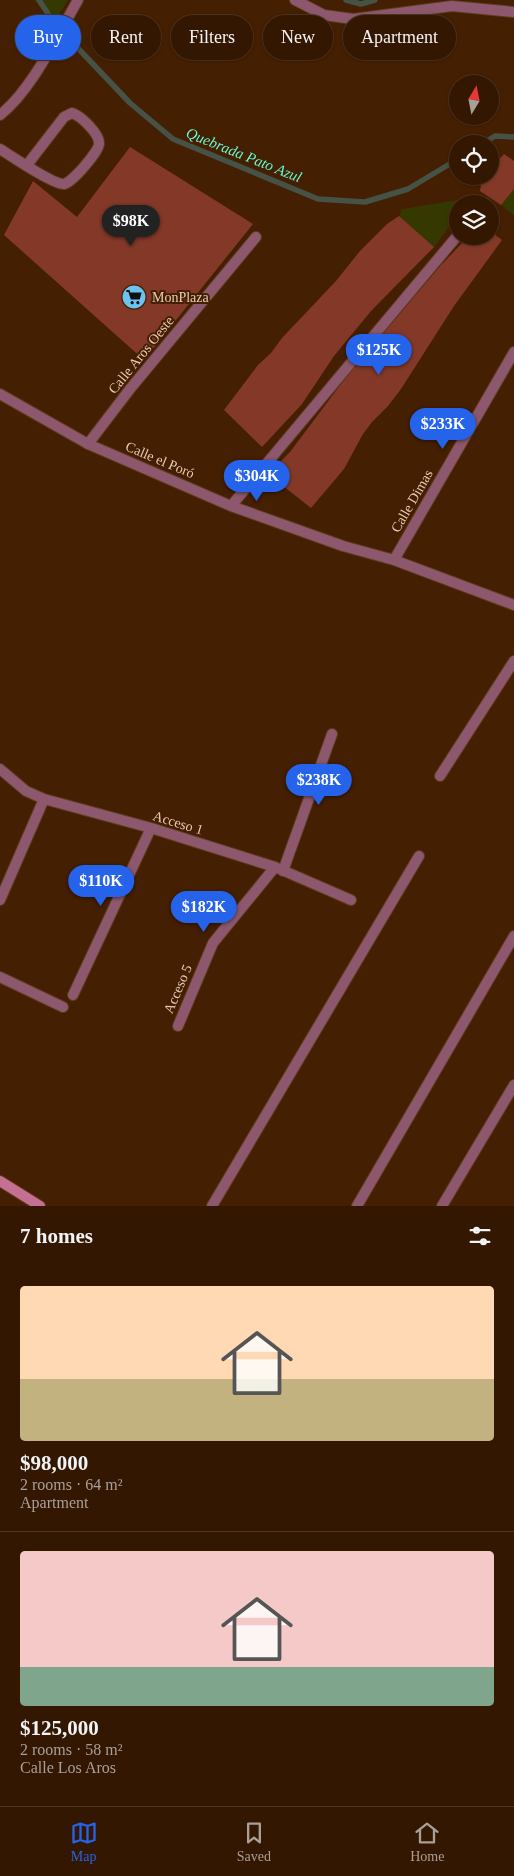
<!DOCTYPE html>
<html lang="en">
<head>
<meta charset="utf-8">
<style>
  body { margin:0; font-family:Georgia,serif; background:#3c200b; color:#f1f3f6; height:100vh; display:flex; flex-direction:column; font-size:19px; white-space:nowrap }
  * { box-sizing:border-box; margin:0 }
  p { font-size:16px; color:#a99f99 }
  .icon { flex:none; width:28px; height:28px; fill:none; stroke:currentColor; stroke-width:2; stroke-linecap:round; stroke-linejoin:round }
  .map { position:relative; height:1206px; overflow:hidden }
  .sheet { display:flex; flex-direction:column; background:#341701; flex:1 }
  .sheet>* { flex:none }
  .top-card { position:absolute; left:15px; top:15px; width:485px; height:45px; display:flex; gap:10px }
  .needle { width:32px; rotate:10deg }
  .tools { position:absolute; left:449px; top:75px; display:grid; gap:10px }
  .tools a { display:grid; place-items:center; width:50px; height:50px; border-radius:50%; background:#341701; box-shadow:0 1px 4px #0004,0 0 0 1px #4e3623; font-size:25px }
  .price { position:absolute; translate:-50% -42px; padding:0 11px; border-radius:18px; background:#2563eb; color:#fff; font-size:16px; line-height:32px; filter:drop-shadow(0 1px 2px #0008) }
  .price::after { content:''; position:absolute; left:50%; top:30px; width:15px; height:11px; margin-left:-8px; background:inherit; clip-path:polygon(0 0,100% 0,50% 100%) }
  .price.active { background:#222; color:#fff }
  ul { padding:0; list-style:none }
  li { display:grid; align-content:center; gap:10px; height:265px; padding:0 20px }
  li+li { border-top:1px solid #4e3623 }
  li span { display:grid; place-items:center; height:155px; border-radius:5px; color:#555 }
  li>.icon { margin-inline-start:auto }
  span .icon { width:90px; height:90px; fill:#fffc; stroke-width:1 }
  li b { font-size:21px }
  h2 { display:flex; justify-content:space-between; align-items:center; height:60px; padding:0 20px; font-size:21px }
  .chip { padding:0 18px; border-radius:22px; background:#341701; box-shadow:0 1px 4px #0004,0 0 0 1px #4e3623; font-size:18px; line-height:45px }
  .chip.active { background:#2563eb; color:#fff }
  .dock { display:flex; justify-content:space-around; align-items:center; height:70px; border-top:1px solid #4e3623; background:#341701; font-size:14px; color:#a99f99 }
  .dock a { display:grid; justify-items:center; gap:2px }
  .dock .active { color:#2563eb }
  .map>svg:first-child { display:block }
</style>
</head>
<body>
<div class="map">
<svg width="514" height="1206" viewBox="0 0 514 1206">
  <rect width="100%" height="100%" fill="#451f01"/>
  <path fill="#353900" d="M 34,0 L 68,0 L 54,23 Z
    M 514,189 L 514,215 L 501,205 Z
    M 471,198 L 467,204 L 458,204 L 457,216 L 434,247 L 399,216 L 402,209 Z"/>
  <g fill="none" stroke-linecap="round" stroke-linejoin="round">
    <path stroke="#465246" stroke-width="5.5" d="M 39,0 L 54,23 L 130,103 L 173,139 L 318,199 L 365,202 L 408,189 L 458,159
      M 346,0 L 361,4 L 375,0
      M 482,144 L 495,136 L 514,137"/>
  </g>
  <path fill="#843928" d="M 130,147 L 253,224 L 144,360 L 4,235 L 33,181 L 77,217 Z
    M 504,154 L 514,161 L 514,189 L 501,205 L 480,191 L 482,177 L 490,176 L 490,169 Z
    M 399,216 L 434,247 L 371,311 L 334,356 L 302,404 L 262,447 L 224,410 L 258,365 L 271,353 L 282,338 L 336,281 L 360,251 L 387,224 Z
    M 491,232 L 502,240 L 454,306 L 401,389 L 388,406 L 372,422 L 363,434 L 344,469 L 311,508 L 268,474 L 290,452 L 347,376 L 441,265 L 469,236 L 488,237 L 490,236 Z"/>
  <g fill="none" stroke-linecap="round" stroke-linejoin="round">
    <defs>
      <path id="lane" d="M 0,149 C 11,156 54,185 64,184 C 72,183 99,151 99,144 C 100,134 81,116 72,113 L 64,117 L 27,165
        M 88,444 L 130,389 L 256,237
        M 440,776 L 514,661
        M 0,977 L 63,1007
        M 212,1206 L 419,856
        M 357,1206 L 514,936
        M 442,1206 L 514,1085"/>
      <path id="street" d="M 295,0 L 324,15 L 353,19 L 452,6 L 514,12
        M 0,115 C 32,90 57,36 78,0
        M 484,204 L 485,203
        M 0,394 L 88,444 L 231,506 L 343,546 L 394,560 L 514,605
        M 231,506 L 458,235
        M 394,560 L 514,352
        M 0,769 L 26,791 L 44,799 L 151,828 L 275,867 L 351,900
        M 283,871 L 332,734
        M 0,900 L 44,799
        M 73,995 L 151,828
        M 178,1026 L 213,943 L 275,867"/>
      <path id="secondary" d="M 0,1181 L 40,1206"/>
    </defs>
    <use href="#lane" stroke="#5f3b1e" stroke-width="12"/>
    <use href="#street" stroke="#5f3b1e" stroke-width="12"/>
    <use href="#secondary" stroke="#5f3b1e" stroke-width="12"/>
    <use href="#lane" stroke="#8d586e" stroke-width="10"/>
    <use href="#street" stroke="#8d586e" stroke-width="10"/>
    <use href="#secondary" stroke="#c47093" stroke-width="10"/>
  </g>
  <defs>
    <symbol id="supermarket-disc" viewBox="-11 -11 22 22"><circle r="9.5" fill="#6bc3f2" stroke="#451f01"/><path d="M-6-5.5h2.5l.6 2H6L4.5 2H-2.5L-4.4-4H-6ZM-1.5 3.2a1.3 1.3 0 1 0 .1 0ZM3 3.2a1.3 1.3 0 1 0 .1 0Z" fill="#111"/></symbol>
  </defs>
  <g fill-rule="evenodd">
    <use href="#supermarket-disc" x="120" y="283" width="28" height="28"/>
  </g>
  <g text-anchor="middle" dominant-baseline="central" stroke-width="4" stroke-linejoin="round" paint-order="stroke">
    <g font-size="14" fill="#eacbb7" stroke="#451f01" text-anchor="start">
      <text x="152" y="297">MonPlaza</text>
    </g>
    <g font-size="14" fill="#eacbb7" stroke="#451f01">
      <text transform="translate(141 355) rotate(-51)">Calle Aros Oeste</text>
      <text transform="translate(160 460) rotate(23)">Calle el Poró</text>
      <text transform="translate(412 501) rotate(-60)">Calle Dimas</text>
      <text transform="translate(178 823) rotate(17)">Acceso 1</text>
      <text transform="translate(178 989) rotate(-67)">Acceso 5</text>
    </g>
    <g font-size="15" font-style="italic" fill="#65f9d5" stroke="#451f01">
      <text transform="translate(244 155) rotate(22)">Quebrada Pato Azul</text>
    </g>
  </g>
</svg>
<div class="tools">
<a><svg class="needle" viewBox="-14 -14 28 28"><path d="M0-13l5 13h-10z" fill="#e53935"/><path d="M0 13l5-13h-10z" fill="#a99f99"/></svg></a>
<a><svg class="icon" aria-label="locate" viewBox="0 0 24 24"><circle cx="12" cy="12" r="6"/><path d="M12 2v4M12 18v4M2 12h4M18 12h4"/></svg></a>
<a><svg class="icon" aria-label="layers" viewBox="0 0 24 24"><path d="M12 4l9 5-9 5-9-5zM3 14l9 5 9-5"/></svg></a>
</div>
<b class="price active" style="left:131px;top:247px">$98K</b>
<b class="price" style="left:379px;top:376px">$125K</b>
<b class="price" style="left:443px;top:450px">$233K</b>
<b class="price" style="left:257px;top:502px">$304K</b>
<b class="price" style="left:319px;top:806px">$238K</b>
<b class="price" style="left:101px;top:907px">$110K</b>
<b class="price" style="left:204px;top:933px">$182K</b>
<div class="top-card">
<a class="chip active">Buy</a>
<a class="chip">Rent</a>
<a class="chip">Filters</a>
<a class="chip">New</a>
<a class="chip">Apartment</a>
</div>
</div>
<section class="sheet">
<h2>7 homes<svg class="icon" aria-label="filters" viewBox="0 0 24 24"><path d="M4 7h16M4 17h16"/><circle cx="9" cy="7" r="2"/><circle cx="15" cy="17" r="2"/></svg></h2>
<ul>
<li><span style="background:linear-gradient(#ffd9b3 60%,#c2b280 0)"><svg class="icon" aria-label="home" viewBox="0 0 24 24"><path d="M3 11l9-7 9 7M6 9v11h12V9"/></svg></span><div><b>$98,000</b><p>2 rooms · 64 m²</p><p>Apartment</p></div></li>
<li><span style="background:linear-gradient(#f6c9c9 75%,#7fa58c 0)"><svg class="icon" aria-label="home" viewBox="0 0 24 24"><path d="M3 11l9-7 9 7M6 9v11h12V9"/></svg></span><div><b>$125,000</b><p>2 rooms · 58 m²</p><p>Calle Los Aros</p></div></li>
</ul>
</section>
<nav class="dock">
<a class="active"><svg class="icon" aria-label="map" viewBox="0 0 24 24"><path d="M3 6l6-2 6 2 6-2v14l-6 2-6-2-6 2zM9 4v14M15 6v14"/></svg>Map</a>
<a><svg class="icon" aria-label="saved" viewBox="0 0 24 24"><path d="M7 4h10v16l-5-4-5 4z"/></svg>Saved</a>
<a><svg class="icon" aria-label="home" viewBox="0 0 24 24"><path d="M3 11l9-7 9 7M6 9v11h12V9"/></svg>Home</a>
</nav>
</body>
</html>
